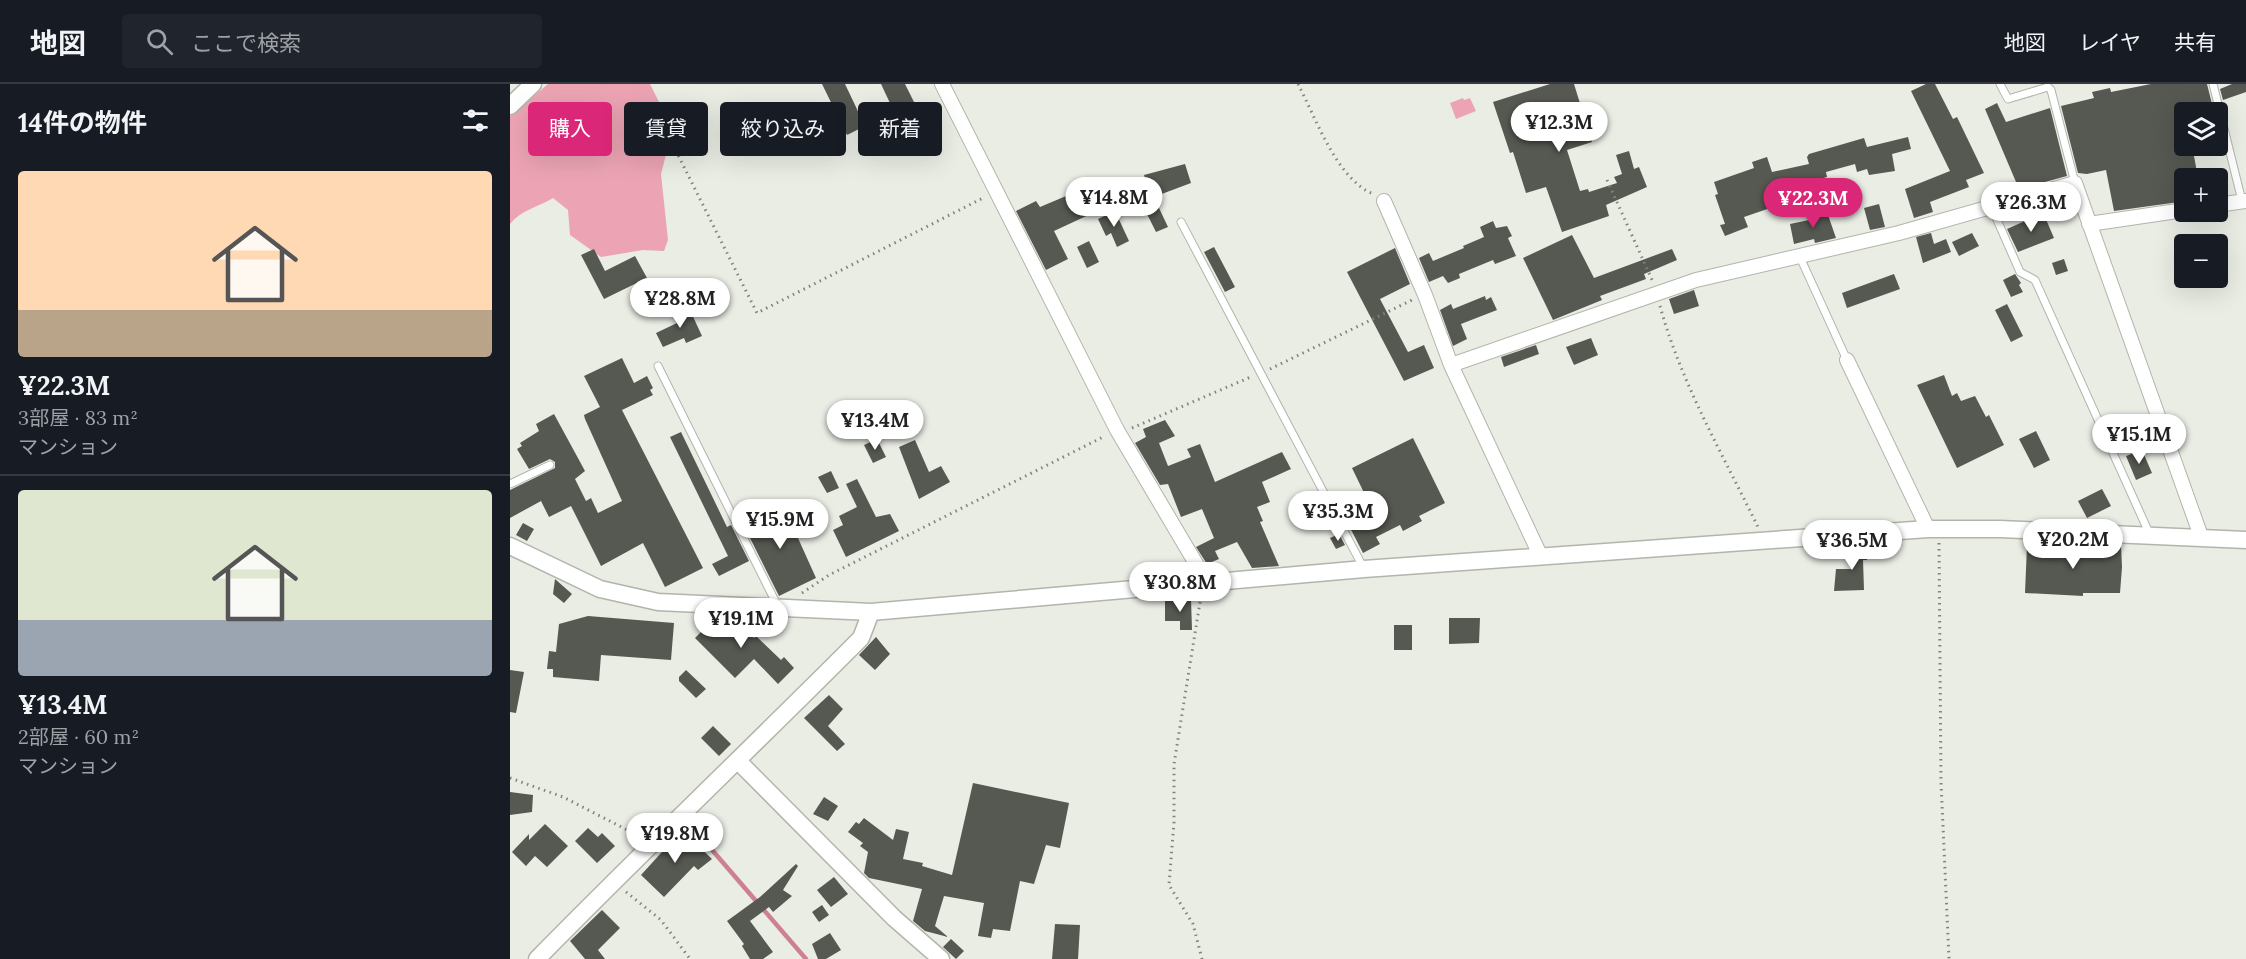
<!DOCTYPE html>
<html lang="ja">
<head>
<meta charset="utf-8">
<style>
  body { margin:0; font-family:Lora,"Noto Sans JP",serif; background:#20242c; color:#f1f3f6; height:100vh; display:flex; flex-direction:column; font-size:22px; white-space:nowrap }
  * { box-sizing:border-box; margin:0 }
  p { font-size:20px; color:#9ea1a6 }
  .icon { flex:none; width:33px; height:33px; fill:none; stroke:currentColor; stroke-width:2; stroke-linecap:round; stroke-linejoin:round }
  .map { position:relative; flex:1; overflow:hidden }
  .panel { display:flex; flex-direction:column; background:#171b24; width:510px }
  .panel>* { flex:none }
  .top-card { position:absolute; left:18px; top:18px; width:570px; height:54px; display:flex; gap:12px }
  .controls { position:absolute; left:1664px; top:18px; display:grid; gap:12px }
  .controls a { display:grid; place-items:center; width:54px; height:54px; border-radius:6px; background:#171b24; box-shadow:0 6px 24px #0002; font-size:30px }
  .price { position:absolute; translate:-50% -51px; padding:0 14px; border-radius:21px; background:#fff; color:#222; font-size:20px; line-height:39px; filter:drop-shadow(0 2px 3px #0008) }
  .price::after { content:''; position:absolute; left:50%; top:36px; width:18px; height:14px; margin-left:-9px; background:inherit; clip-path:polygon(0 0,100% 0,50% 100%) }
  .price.selected { background:#db2777; color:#fff }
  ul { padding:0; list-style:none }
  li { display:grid; align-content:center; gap:12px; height:318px; padding:0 18px }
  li+li { border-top:2px solid #363941 }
  li span { display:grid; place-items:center; height:186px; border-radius:6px; color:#555 }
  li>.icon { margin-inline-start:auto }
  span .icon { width:108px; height:108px; fill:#fffc; stroke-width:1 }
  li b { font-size:26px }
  h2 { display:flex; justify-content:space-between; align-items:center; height:72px; padding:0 18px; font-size:26px }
  .pill { padding:0 21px; border-radius:6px; background:#171b24; box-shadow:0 6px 24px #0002; font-size:21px; line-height:54px }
  .pill.selected { background:#db2777; color:#fff }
  header { display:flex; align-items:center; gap:36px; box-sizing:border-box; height:84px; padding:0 30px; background:#171b24; border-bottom:2px solid #363941 }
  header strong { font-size:28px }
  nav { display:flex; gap:33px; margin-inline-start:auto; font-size:21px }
  .search { width:420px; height:54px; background:#20242c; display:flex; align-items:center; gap:15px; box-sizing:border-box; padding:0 21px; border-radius:6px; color:#9ea1a6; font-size:22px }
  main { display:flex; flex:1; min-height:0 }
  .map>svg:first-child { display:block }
</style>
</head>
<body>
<header>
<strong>地図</strong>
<div class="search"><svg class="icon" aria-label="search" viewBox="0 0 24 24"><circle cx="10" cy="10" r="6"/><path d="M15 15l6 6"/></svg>ここで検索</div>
<nav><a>地図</a><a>レイヤ</a><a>共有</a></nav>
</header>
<main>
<section class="panel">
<h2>14件の物件<svg class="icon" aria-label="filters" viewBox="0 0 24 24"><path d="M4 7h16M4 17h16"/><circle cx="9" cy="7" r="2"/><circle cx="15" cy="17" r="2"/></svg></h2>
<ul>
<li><span style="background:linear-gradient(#ffd9b3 75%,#b9a48a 0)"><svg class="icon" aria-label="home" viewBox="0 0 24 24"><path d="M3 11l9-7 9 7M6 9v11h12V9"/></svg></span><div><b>¥22.3M</b><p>3部屋 · 83 m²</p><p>マンション</p></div></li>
<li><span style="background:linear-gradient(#dfe7d0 70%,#9aa5b1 0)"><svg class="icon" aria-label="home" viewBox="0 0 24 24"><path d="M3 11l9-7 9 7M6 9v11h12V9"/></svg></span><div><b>¥13.4M</b><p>2部屋 · 60 m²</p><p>マンション</p></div></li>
</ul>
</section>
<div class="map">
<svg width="1736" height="875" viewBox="0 0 1736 875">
  <rect width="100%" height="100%" fill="#e9ede4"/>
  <path fill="#eca4b4" d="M 38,0 L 140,0 L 161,42 L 159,59 L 151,90 L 158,156 L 154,167 L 133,166 L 91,173 L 60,151 L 58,126 L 43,114 C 28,123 11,126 0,140 L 0,32 Z
    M 953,14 L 954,16 L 960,14 L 966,27 L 946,35 L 940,19 Z"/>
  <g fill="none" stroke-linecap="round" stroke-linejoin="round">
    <path stroke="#cc8092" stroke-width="4.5" d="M 178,738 L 296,875"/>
  </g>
  <path fill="#565951" d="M 312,0 L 335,0 L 355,42 L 337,51 Z
    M 371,0 L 395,0 L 407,24 L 387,34 Z
    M 1040,0 L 1064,0 L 1082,58 L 1057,66 L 1070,107 L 1078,105 L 1079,108 L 1107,99 L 1104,93 L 1112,90 L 1106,71 L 1119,67 L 1124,85 L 1129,83 L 1137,103 L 1096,121 L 1099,132 L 1052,148 L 1036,103 L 1016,109 L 1003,68 L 1000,69 L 983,18 Z
    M 1416,0 L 1425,0 L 1443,35 L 1447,33 L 1474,89 L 1456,96 L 1459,103 L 1420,118 L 1423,128 L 1404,134 L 1395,105 L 1440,87 L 1401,7 Z
    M 1641,0 L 1697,0 L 1704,28 L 1674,28 L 1674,62 L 1707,62 L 1708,68 L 1684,72 L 1688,94 L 1674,94 L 1674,111 L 1668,112 L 1669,118 L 1604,127 L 1596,86 L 1577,90 L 1568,89 L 1551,22 L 1584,14 L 1582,8 L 1600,4 L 1601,8 Z
    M 1722,0 L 1736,0 L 1736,8 L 1713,16 L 1710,5 Z
    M 1487,19 L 1496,38 L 1540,24 L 1557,92 L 1509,105 L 1475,25 Z
    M 1398,53 L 1401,65 L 1382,70 L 1385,87 L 1359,91 L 1357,85 L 1347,88 L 1345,80 L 1316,88 L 1317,93 L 1299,98 L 1300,103 L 1295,104 L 1296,109 L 1268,115 L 1269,121 L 1234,133 L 1238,143 L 1215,152 L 1210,141 L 1215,140 L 1205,111 L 1208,110 L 1204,98 L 1244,84 L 1242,78 L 1257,73 L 1262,88 L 1299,80 L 1297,73 L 1299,70 L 1354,54 L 1357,63 Z
    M 675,80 L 681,99 L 641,114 L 634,91 Z
    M 575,104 L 585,128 L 544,147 L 558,175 L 536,186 L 506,127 L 526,117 L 530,123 Z
    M 1369,120 L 1375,143 L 1360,146 L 1354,124 Z
    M 649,124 L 658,143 L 646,148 L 637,130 Z
    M 605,127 L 619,157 L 607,163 L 601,149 L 596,152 L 588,135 Z
    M 1317,128 L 1326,154 L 1305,159 L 1304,155 L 1284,160 L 1280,140 L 1299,136 L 1299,132 Z
    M 1531,130 L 1532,134 L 1535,133 L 1544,154 L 1508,168 L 1497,145 Z
    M 983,137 L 986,144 L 997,142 L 1002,152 L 998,154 L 1006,172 L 985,180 L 983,176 L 949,190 L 950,194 L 938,199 L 933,192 L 919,198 L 909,174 L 919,169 L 923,177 L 954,164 L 953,162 L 974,153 L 970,143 Z
    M 1421,149 L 1424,160 L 1436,155 L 1441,168 L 1413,179 L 1406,153 Z
    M 1462,149 L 1469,162 L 1449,172 L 1442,158 Z
    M 1062,151 L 1084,194 L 1162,165 L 1167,176 L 1134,190 L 1136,195 L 1090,212 L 1092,216 L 1043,236 L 1013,174 Z
    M 579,157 L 589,178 L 577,184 L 567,163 Z
    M 704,163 L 725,203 L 715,208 L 694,168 Z
    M 885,164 L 900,200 L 870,215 L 898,268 L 914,261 L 924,284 L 894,297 L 837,188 Z
    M 84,165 L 95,187 L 125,172 L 137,194 L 94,215 L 71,171 Z
    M 1554,175 L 1558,187 L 1546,191 L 1542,179 Z
    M 1384,190 L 1390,205 L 1337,224 L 1332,209 Z
    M 1505,190 L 1511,199 L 1509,201 L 1513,208 L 1501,213 L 1493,196 Z
    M 1184,206 L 1189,222 L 1164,230 L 1159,215 Z
    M 975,212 L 976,216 L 981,213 L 987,226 L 951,240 L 957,255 L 943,262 L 930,226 L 941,220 L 943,225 Z
    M 1497,220 L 1513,252 L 1501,258 L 1485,226 Z
    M 179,224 L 192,252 L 176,259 L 174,254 L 153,263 L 146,249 L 167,239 L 163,231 Z
    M 1081,254 L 1088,271 L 1064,281 L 1056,263 Z
    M 1026,261 L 1029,270 L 994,283 L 991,273 Z
    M 112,274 L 124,299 L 137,292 L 143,304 L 140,306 L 143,311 L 112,326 L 193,484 L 155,503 L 133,459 L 91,482 L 61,422 L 39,433 L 31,417 L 0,434 L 0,406 L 45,384 L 45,378 L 40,375 L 19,385 L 7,365 L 12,362 L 10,359 L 29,347 L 26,340 L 44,330 L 75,387 L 65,395 L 76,417 L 81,414 L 88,429 L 112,417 L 75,335 L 74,331 L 90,323 L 74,292 Z
    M 1434,291 L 1442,312 L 1447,309 L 1451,317 L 1465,312 L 1476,333 L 1479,331 L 1494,361 L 1447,384 L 1407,301 Z
    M 655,336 L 665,352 L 649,359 L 658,382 L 681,373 L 677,365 L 690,360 L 705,398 L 772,368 L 781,385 L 752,398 L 760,418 L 747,423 L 753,437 L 750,438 L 769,482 L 742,484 L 727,458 L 705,467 L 709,475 L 697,480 L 686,463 L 704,454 L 692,425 L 671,433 L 658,400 L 650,401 L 625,359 L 636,353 L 633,345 Z
    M 1526,347 L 1540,376 L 1524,384 L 1509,355 Z
    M 171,348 L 217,443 L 221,441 L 239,477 L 209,492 L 202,480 L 218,472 L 160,353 Z
    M 903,354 L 935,419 L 909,432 L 912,437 L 893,447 L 890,441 L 866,453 L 870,460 L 853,469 L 833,430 L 858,417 L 842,384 Z
    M 367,355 L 376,373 L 363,379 L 354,361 Z
    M 405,356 L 419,388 L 431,382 L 440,398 L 409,415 L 389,363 Z
    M 1632,366 L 1642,389 L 1626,396 L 1616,372 Z
    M 321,387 L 329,404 L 317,409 L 308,393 Z
    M 347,395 L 366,433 L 380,430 L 389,447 L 336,473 L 323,446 L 333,441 L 329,432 L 347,423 L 336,400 Z
    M 1592,405 L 1601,422 L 1577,434 L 1568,417 Z
    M 274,423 L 306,494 L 269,512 L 231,436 L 246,429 L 249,435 Z
    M 13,439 L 24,445 L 17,457 L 6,451 Z
    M 829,450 L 835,461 L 826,465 L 820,454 Z
    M 1350,460 L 1356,460 L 1357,476 L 1353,476 L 1354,506 L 1324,507 L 1326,485 L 1341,485 L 1340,461 Z
    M 1592,460 L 1611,461 L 1612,483 L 1610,509 L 1573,509 L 1573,512 L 1515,509 L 1517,461 L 1588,464 Z
    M 45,495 L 62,510 L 54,519 L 43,510 Z
    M 664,515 L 681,515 L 682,546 L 670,546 L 670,537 L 655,537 L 655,517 L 664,517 Z
    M 78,532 L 164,539 L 161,576 L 91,571 L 89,597 L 43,593 L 43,585 L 37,585 L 39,567 L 46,568 L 49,540 Z
    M 207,532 L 217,537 L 222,532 L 244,554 L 246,552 L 271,576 L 274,573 L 284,584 L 268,600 L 244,575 L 225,594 L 185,554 Z
    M 939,534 L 970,534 L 969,559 L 939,560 Z
    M 884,541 L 902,541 L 902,566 L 884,566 Z
    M 366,553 L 380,570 L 365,586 L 349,571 Z
    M 0,586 L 14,588 L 6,629 L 0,628 Z
    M 176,586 L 196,605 L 186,614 L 169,597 L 169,593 Z
    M 319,611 L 333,625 L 318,642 L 335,660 L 327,667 L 294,634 Z
    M 203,642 L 221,660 L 209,672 L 191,654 Z
    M 463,699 L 559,719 L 550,764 L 536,761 L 524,800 L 510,797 L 500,847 L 483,845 L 481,854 L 468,852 L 474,819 L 434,812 L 425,842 L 438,853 L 415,847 L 403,837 L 412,805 L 359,794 L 354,789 L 358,768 L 350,762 L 353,759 L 338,748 L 346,738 L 349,740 L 354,734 L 383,756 L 386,745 L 399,748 L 393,775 L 413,779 L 412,782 L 442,791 Z
    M 0,708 L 23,711 L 22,728 L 0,731 Z
    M 314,713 L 328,722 L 318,737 L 303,730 Z
    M 35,740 L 58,762 L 37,783 L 25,772 L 16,782 L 2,768 L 19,750 L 19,756 Z
    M 78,744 L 88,753 L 92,749 L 105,762 L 87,779 L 65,757 Z
    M 172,746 L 202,775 L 188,786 L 184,782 L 154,813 L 131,791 Z
    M 286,780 L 288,782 L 273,806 L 282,812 L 263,828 L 259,823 L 240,837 L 263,868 L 253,875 L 240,875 L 232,862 L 234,860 L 217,837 L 250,813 Z
    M 324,793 L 338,810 L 321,823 L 307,806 Z
    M 312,821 L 319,831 L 309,838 L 302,828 Z
    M 92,826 L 110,844 L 88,866 L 95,875 L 75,875 L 60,857 Z
    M 545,840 L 570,841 L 568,875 L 542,875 Z
    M 320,849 L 331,866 L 316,875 L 308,875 L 302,860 Z
    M 441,855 L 454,867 L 446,875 L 433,863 Z"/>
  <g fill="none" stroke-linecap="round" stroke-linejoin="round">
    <defs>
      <path id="service" d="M 1490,0 L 1498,15 L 1538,3 L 1541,6 L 1565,99
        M 1703,0 L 1732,117
        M 1481,122 L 1510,188 L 1525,196 L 1640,451
        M 671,138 L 853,483
        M 1289,171 L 1337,276
        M 148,282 L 267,521
        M 0,400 L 40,381"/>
      <path id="minor" d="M 432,0 L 607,346 L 698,500
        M 874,117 L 915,211 L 941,281 L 1031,473
        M 1707,121 L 1736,117
        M 1579,140 L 1674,126
        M 1337,276 L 1418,445
        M 941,281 L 1186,196 L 1389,149 L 1565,99 L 1692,455"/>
      <path id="tertiary" d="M 0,22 L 23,0
        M 0,462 L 90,505 L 148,518 L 361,528 L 854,485 L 1418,445 L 1490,445 L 1736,456
        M 228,677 L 384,834 L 431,875
        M 27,875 C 129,771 234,671 337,568 L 351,554 L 361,528"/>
    </defs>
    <use href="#service" stroke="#b1b5ab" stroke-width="9"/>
    <use href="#minor" stroke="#b1b5ab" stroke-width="16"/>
    <use href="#tertiary" stroke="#b1b5ab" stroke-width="19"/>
    <path stroke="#81847e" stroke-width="3" stroke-dasharray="1.5 4.5" stroke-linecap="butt" d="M 788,0 C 806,34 826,94 863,110
      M 163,61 L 247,229 L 475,113
      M 1097,96 L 1143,198
      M 1150,222 C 1171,299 1213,371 1248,443
      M 760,285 L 902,216
      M 622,344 L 743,292
      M 1429,459 L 1431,698 L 1439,875
      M 292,509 L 319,491 L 595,352
      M 691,512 L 664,680 L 664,738 L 659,801 L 683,840 L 692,875
      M 0,694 L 53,713 L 129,752
      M 116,808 L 151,836 L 180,875"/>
    <use href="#service" stroke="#fff" stroke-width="7"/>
    <use href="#minor" stroke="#fff" stroke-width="14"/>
    <use href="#tertiary" stroke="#fff" stroke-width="16"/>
  </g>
</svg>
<div class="controls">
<a><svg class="icon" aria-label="layers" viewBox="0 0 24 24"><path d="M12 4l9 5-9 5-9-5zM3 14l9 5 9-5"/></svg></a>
<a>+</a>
<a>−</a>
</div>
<b class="price" style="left:1049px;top:69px">¥12.3M</b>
<b class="price" style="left:604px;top:144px">¥14.8M</b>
<b class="price selected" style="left:1303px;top:145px">¥22.3M</b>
<b class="price" style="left:1521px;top:149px">¥26.3M</b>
<b class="price" style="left:170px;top:245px">¥28.8M</b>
<b class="price" style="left:365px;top:367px">¥13.4M</b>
<b class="price" style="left:1629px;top:381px">¥15.1M</b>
<b class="price" style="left:828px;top:458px">¥35.3M</b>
<b class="price" style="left:270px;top:466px">¥15.9M</b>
<b class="price" style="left:1563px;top:486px">¥20.2M</b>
<b class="price" style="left:1342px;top:487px">¥36.5M</b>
<b class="price" style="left:670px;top:529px">¥30.8M</b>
<b class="price" style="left:231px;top:565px">¥19.1M</b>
<b class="price" style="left:165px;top:780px">¥19.8M</b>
<div class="top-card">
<a class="pill selected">購入</a>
<a class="pill">賃貸</a>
<a class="pill">絞り込み</a>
<a class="pill">新着</a>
</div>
</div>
</main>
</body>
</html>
